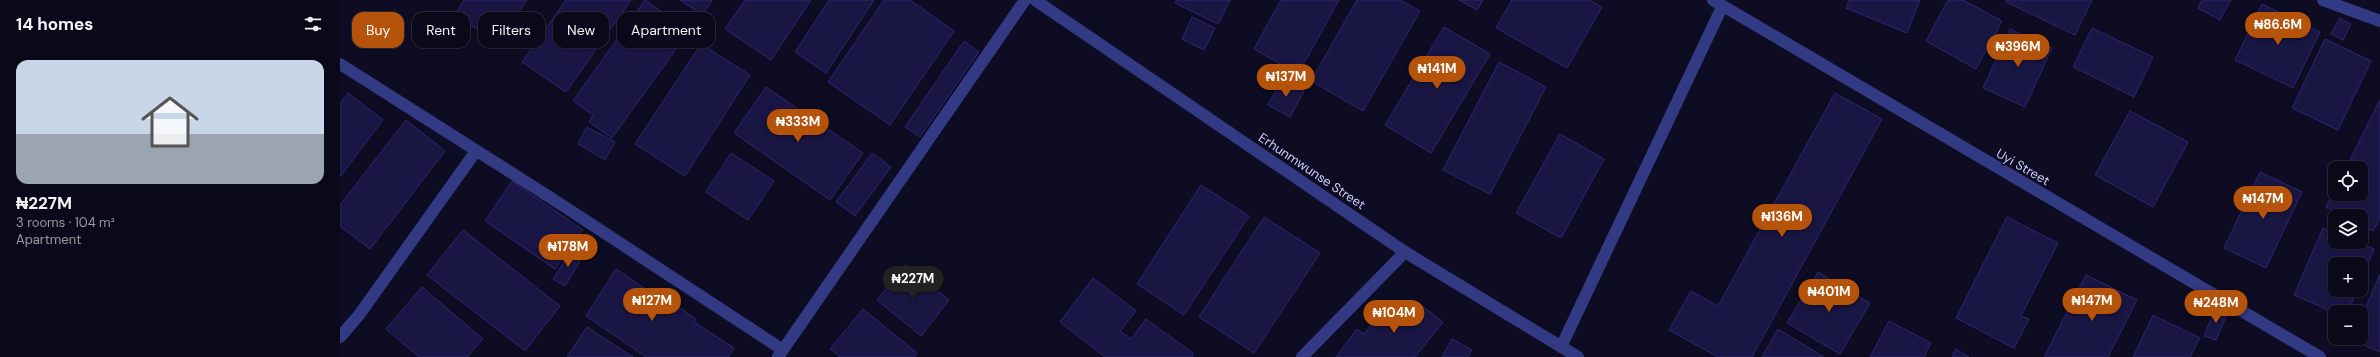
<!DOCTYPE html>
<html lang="en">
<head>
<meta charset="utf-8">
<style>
  body { margin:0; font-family:"DM Sans",sans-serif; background:#181727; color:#f1f3f6; height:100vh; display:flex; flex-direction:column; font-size:15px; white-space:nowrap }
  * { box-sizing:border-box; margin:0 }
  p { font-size:13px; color:#999aa2 }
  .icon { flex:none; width:22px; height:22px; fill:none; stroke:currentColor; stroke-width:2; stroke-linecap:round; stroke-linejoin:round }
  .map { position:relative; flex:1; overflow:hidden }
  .panel { display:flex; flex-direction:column; background:#0a091a; width:340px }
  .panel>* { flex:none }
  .top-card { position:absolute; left:12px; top:12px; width:380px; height:36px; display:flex; gap:8px }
  .buttons { position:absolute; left:1988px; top:161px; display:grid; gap:8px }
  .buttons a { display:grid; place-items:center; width:40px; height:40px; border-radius:8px; background:#0a091a; box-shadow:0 1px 3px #0004,0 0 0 1px #2a2a39; font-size:20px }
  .price { position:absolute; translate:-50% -34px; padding:0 9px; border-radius:14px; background:#b45309; color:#fff; font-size:13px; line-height:26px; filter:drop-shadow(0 1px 2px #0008) }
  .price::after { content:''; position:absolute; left:50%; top:24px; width:12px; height:9px; margin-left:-6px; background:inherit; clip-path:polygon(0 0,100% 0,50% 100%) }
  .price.current { background:#222; color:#fff }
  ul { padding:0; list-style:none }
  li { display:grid; align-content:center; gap:8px; height:212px; padding:0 16px }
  li span { display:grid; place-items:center; height:124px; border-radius:12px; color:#555 }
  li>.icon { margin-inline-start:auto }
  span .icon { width:72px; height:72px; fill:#fffc; stroke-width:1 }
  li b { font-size:17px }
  h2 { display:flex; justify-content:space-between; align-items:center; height:48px; padding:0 16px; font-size:17px }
  .tag { padding:0 14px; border-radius:12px; background:#0a091a; box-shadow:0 1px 3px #0004,0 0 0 1px #2a2a39; font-size:14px; line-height:36px }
  .tag.current { background:#b45309; color:#fff }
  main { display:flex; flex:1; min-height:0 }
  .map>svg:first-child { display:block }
</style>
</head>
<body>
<main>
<section class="panel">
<h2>14 homes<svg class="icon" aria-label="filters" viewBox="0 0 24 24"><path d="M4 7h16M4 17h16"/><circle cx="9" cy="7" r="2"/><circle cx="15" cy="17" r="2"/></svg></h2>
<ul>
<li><span style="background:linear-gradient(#c9d6e8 60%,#9aa5b1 0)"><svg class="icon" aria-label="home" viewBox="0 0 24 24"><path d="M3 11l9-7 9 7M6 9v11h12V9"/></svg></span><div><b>₦227M</b><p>3 rooms · 104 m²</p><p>Apartment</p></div></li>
</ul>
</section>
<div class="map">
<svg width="2040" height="357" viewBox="0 0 2040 357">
  <rect width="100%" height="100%" fill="#0d0c22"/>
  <path fill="#1a1644" stroke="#2c2772" d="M 124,0 L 187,0 L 157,43 L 115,14 Z
    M 226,0 L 291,0 L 226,92 L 182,62 Z
    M 305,0 L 349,31 L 272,138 L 249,122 L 253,115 L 233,101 Z
    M 340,0 L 372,0 L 363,15 Z
    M 405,0 L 471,0 L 431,60 L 385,29 Z
    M 489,0 L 534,0 L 486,73 L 455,52 Z
    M 544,0 L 570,0 L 614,31 L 550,125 L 488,82 Z
    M 837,0 L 890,0 L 878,24 L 835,3 Z
    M 941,0 L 999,0 L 958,74 L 914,49 Z
    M 1017,0 L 1060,0 L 1080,11 L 1023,111 L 971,81 Z
    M 1119,0 L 1143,0 L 1137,10 Z
    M 1172,0 L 1249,0 L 1262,7 L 1227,68 L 1156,28 Z
    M 1509,0 L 1580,0 L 1567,33 L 1506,8 Z
    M 1608,0 L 1623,0 L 1662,21 L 1636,69 L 1586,41 Z
    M 1667,0 L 1752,0 L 1735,35 L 1666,2 Z
    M 1862,0 L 1891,0 L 1880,20 L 1858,8 Z
    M 1922,4 L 1980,32 L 1953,88 L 1895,60 Z
    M 852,17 L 875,28 L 864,50 L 842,39 Z
    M 2000,18 L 2011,24 L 2003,40 L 1991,34 Z
    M 1104,27 L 1150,54 L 1091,153 L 1045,125 Z
    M 1752,28 L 1813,57 L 1794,97 L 1733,67 Z
    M 1670,29 L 1712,48 L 1685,107 L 1643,88 Z
    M 1985,39 L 2031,61 L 1998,130 L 1952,108 Z
    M 624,41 L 639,52 L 580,137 L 565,127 Z
    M 361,44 L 410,75 L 345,176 L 295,144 Z
    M 1159,62 L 1206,87 L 1150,194 L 1103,170 Z
    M 942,79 L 964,91 L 950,117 L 928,105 Z
    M 426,87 L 523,153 L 490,200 L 394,133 Z
    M 8,93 L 43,120 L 0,177 L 0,104 Z
    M 1495,93 L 1542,119 L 1412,357 L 1378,357 L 1329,330 L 1351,291 L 1378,306 Z
    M 2040,100 L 2040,218 L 2033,231 L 2021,225 L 2021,216 L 2003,216 L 1986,207 L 1995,189 L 1995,194 L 2021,194 L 2021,168 L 2006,168 Z
    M 1790,111 L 1848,142 L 1813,207 L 1755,175 Z
    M 66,120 L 105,151 L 30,249 L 0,226 L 0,205 Z
    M 247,127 L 275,142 L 265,160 L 238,144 Z
    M 1220,134 L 1264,159 L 1221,238 L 1176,213 Z
    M 391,153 L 434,181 L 408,220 L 366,192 Z
    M 532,153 L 551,167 L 515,216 L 496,202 Z
    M 1920,172 L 1962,192 L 1926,268 L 1884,248 Z
    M 172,181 L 243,230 L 215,269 L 145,221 Z
    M 861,185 L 909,216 L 844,315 L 797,284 Z
    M 924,217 L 980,253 L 914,353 L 859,317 Z
    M 1667,217 L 1718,243 L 1681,316 L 1689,319 L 1674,348 L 1616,318 Z
    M 1983,228 L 1995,233 L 1995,242 L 2017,242 L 2034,249 L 2021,281 L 2021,264 L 1995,264 L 1995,290 L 2017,290 L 2008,312 L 1995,313 L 1954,295 Z
    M 123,230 L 220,306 L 185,351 L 87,275 Z
    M 232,249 L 243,256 L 225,286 L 213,279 Z
    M 565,265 L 609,300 L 581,336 L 537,300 Z
    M 276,269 L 310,292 L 313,289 L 356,319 L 354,322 L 394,348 L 388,357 L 306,357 L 246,316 Z
    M 1478,272 L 1530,303 L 1500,354 L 1447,323 Z
    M 2040,274 L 2040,352 L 2012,340 L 2013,338 L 2021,338 L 2021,319 Z
    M 1746,275 L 1797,300 L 1768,357 L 1704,357 Z
    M 753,278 L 796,311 L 780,331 L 791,339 L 806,319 L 854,354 L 852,357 L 765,357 L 720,322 Z
    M 82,287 L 143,339 L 127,357 L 79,357 L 46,329 Z
    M 1049,302 L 1067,316 L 1077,302 L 1103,322 L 1075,357 L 996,357 L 1017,329 L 1024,334 Z
    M 1876,307 L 1888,312 L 1876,340 L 1864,336 Z
    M 523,309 L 577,353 L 574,357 L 500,357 L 490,349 Z
    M 1813,315 L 1860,338 L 1850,357 L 1793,357 Z
    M 1549,321 L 1591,343 L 1584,357 L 1530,357 Z
    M 247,327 L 293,357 L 227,357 Z
    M 1438,329 L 1484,357 L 1422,357 Z
    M 1112,339 L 1132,350 L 1128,357 L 1102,357 Z
    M 1616,349 L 1629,357 L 1612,357 Z"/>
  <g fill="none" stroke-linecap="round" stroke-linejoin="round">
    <path stroke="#333a84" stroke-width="12" d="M 695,0 L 1065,252 L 1238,357
      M 1373,0 L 1980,357
      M 1983,0 L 2040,21
      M 0,64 L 222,205 L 443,350
      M 0,337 L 19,315 L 136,151
      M 1221,347 L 1382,7
      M 438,357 L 685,0
      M 962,357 L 1065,252"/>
  </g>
  <g text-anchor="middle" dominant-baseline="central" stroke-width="3" stroke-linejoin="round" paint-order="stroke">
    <g font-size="13" fill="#cdcdff" stroke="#0d0c22">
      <text transform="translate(1683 167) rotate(30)">Uyi Street</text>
      <text transform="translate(972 171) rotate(34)">Erhunmwunse Street</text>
    </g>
  </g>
</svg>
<div class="buttons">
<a><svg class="icon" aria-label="locate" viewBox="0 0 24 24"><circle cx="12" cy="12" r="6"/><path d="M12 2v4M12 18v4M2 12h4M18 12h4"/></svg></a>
<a><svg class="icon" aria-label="layers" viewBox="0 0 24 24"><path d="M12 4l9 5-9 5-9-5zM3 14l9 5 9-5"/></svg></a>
<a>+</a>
<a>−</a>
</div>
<b class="price" style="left:1938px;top:46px">₦86.6M</b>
<b class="price" style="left:1678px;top:68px">₦396M</b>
<b class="price" style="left:1097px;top:90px">₦141M</b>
<b class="price" style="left:946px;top:98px">₦137M</b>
<b class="price" style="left:458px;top:143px">₦333M</b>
<b class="price" style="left:1923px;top:220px">₦147M</b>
<b class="price" style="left:1442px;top:238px">₦136M</b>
<b class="price" style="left:228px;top:268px">₦178M</b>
<b class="price current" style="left:573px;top:300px">₦227M</b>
<b class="price" style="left:1489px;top:313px">₦401M</b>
<b class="price" style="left:312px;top:322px">₦127M</b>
<b class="price" style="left:1752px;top:322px">₦147M</b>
<b class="price" style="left:1876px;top:324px">₦248M</b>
<b class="price" style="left:1054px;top:334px">₦104M</b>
<div class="top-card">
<a class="tag current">Buy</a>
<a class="tag">Rent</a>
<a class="tag">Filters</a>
<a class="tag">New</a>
<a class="tag">Apartment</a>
</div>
</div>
</main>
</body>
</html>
